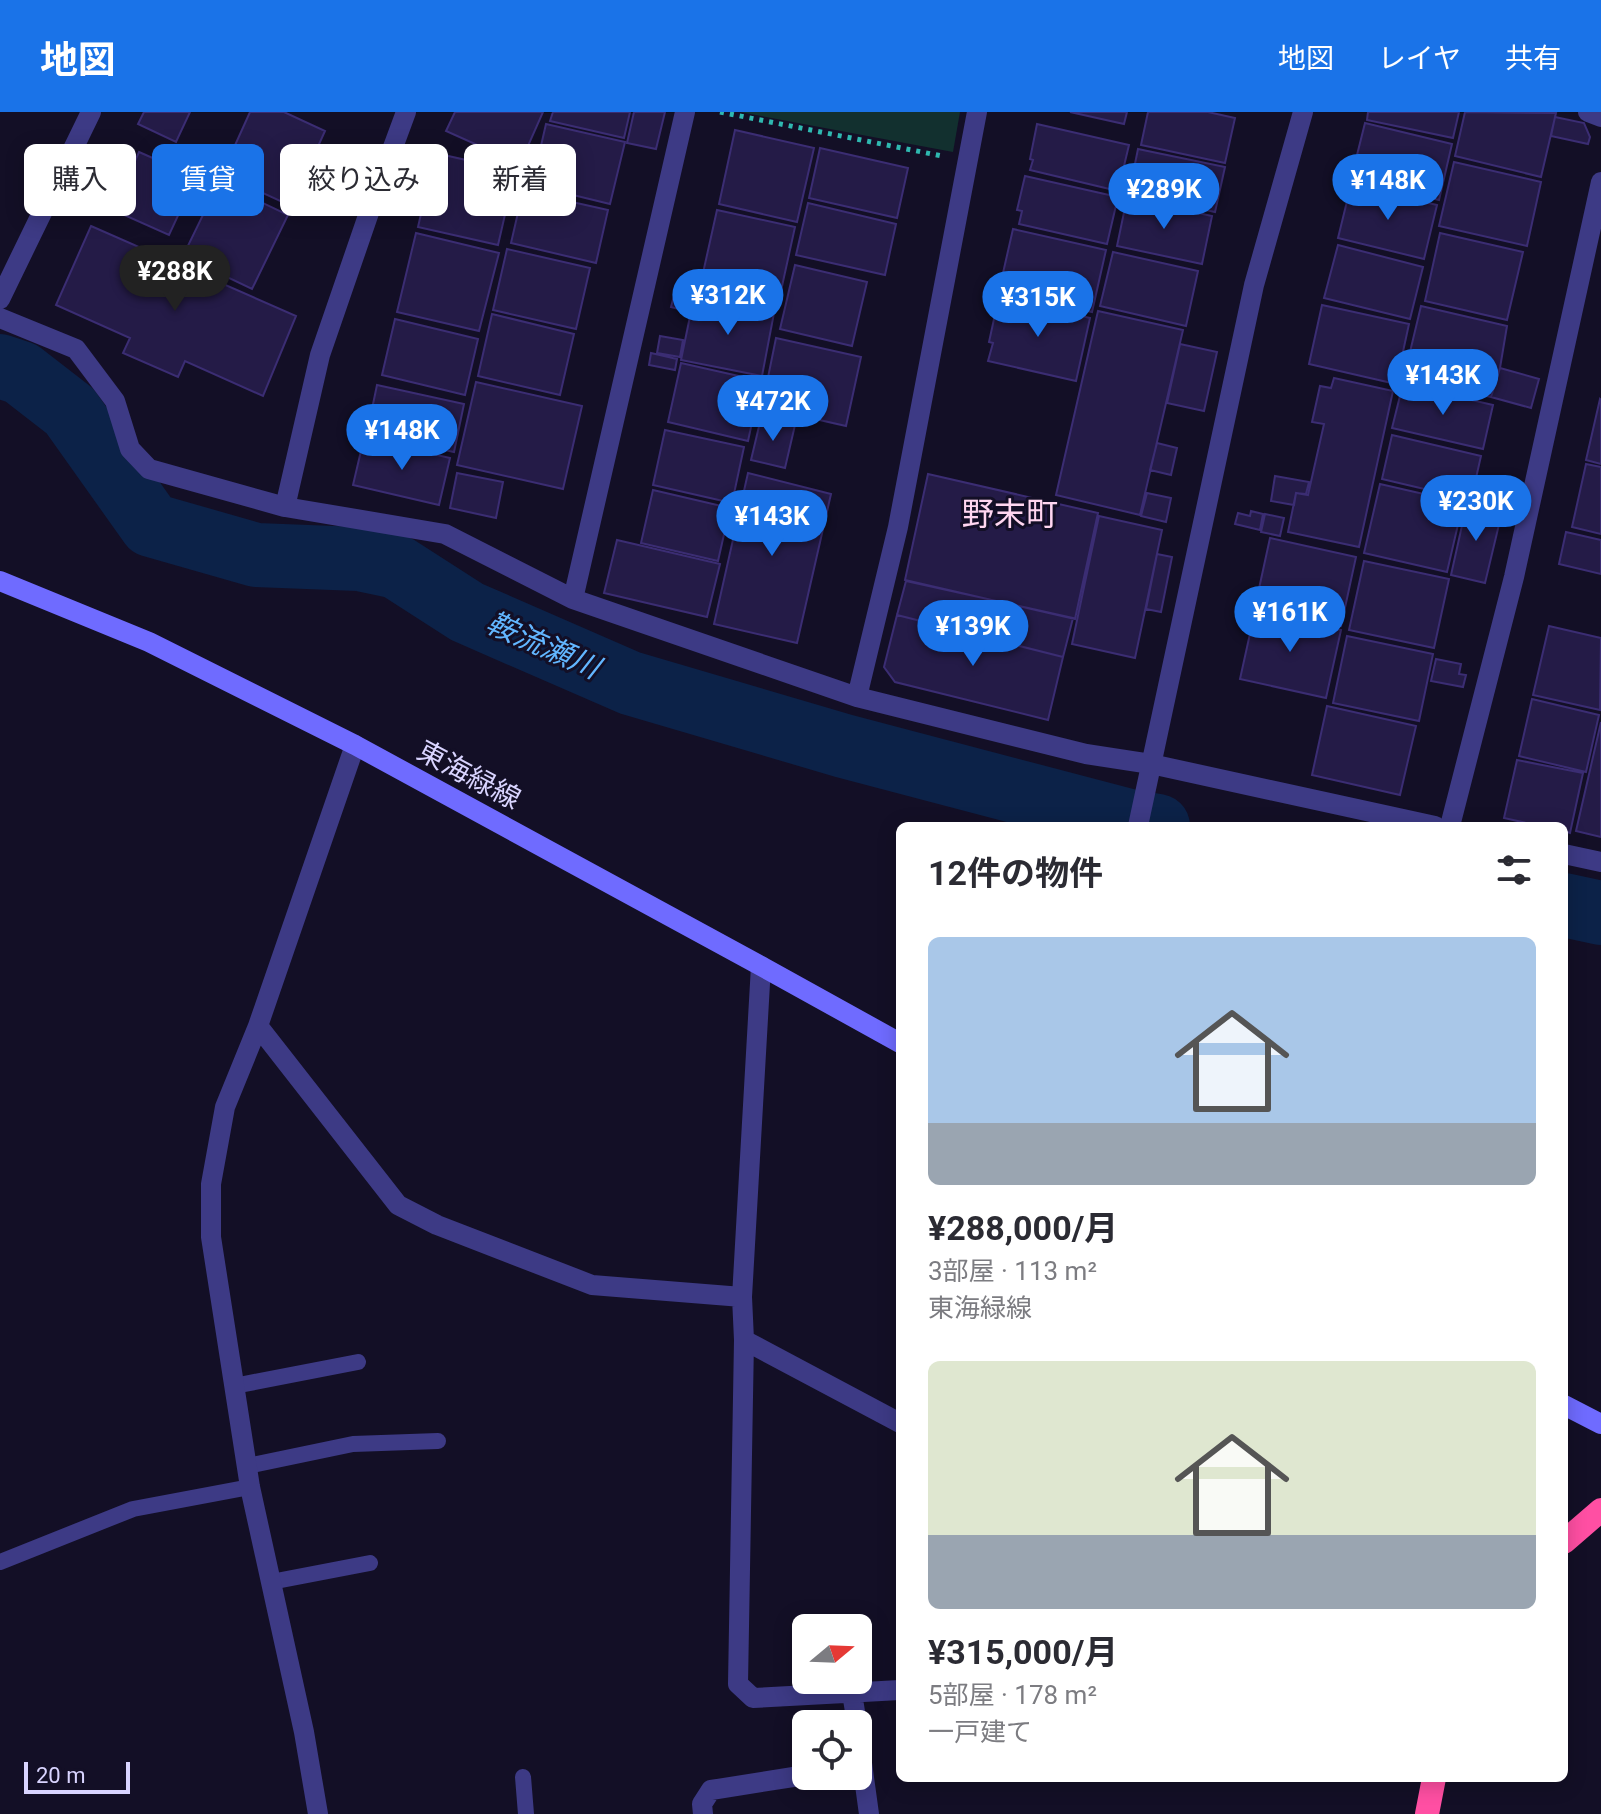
<!DOCTYPE html>
<html lang="ja">
<head>
<meta charset="utf-8">
<style>
  body { margin:0; font-family:Roboto,"Noto Sans JP",sans-serif; background:#f7f7f7; color:#2b2b33; height:100vh; display:flex; flex-direction:column; font-size:30px; white-space:nowrap }
  * { box-sizing:border-box; margin:0 }
  p { font-size:26px; color:#7c7c81 }
  .icon { flex:none; width:44px; height:44px; fill:none; stroke:currentColor; stroke-width:2; stroke-linecap:round; stroke-linejoin:round }
  .map { position:relative; flex:1; overflow:hidden }
  .details { position:absolute; left:896px; top:710px; width:672px; height:960px; display:flex; flex-direction:column; background:#fff; border-radius:12px; box-shadow:0 4px 20px #0003 }
  .details>* { flex:none }
  .hud { position:absolute; left:24px; top:32px; width:752px; height:72px; display:flex; gap:16px }
  .needle { width:52px; rotate:71deg }
  .fabs { position:absolute; left:792px; top:1502px; display:grid; gap:16px }
  .fabs a { display:grid; place-items:center; width:80px; height:80px; border-radius:12px; background:#fff; box-shadow:0 4px 20px #0003; font-size:40px }
  .scale { position:absolute; left:24px; bottom:20px; width:106px; box-sizing:border-box; padding-left:8px; border:4px solid #d9d4ff; border-top:0; font-size:22px; line-height:28px; white-space:nowrap; color:#d9d4ff; -webkit-text-stroke:6px #130f26; paint-order:stroke }
  .price { position:absolute; translate:-50% -68px; padding:0 18px; border-radius:28px; background:#1a73e8; color:#fff; font-size:26px; line-height:52px; filter:drop-shadow(0 2px 4px #0008) }
  .price::after { content:''; position:absolute; left:50%; top:48px; width:24px; height:18px; margin-left:-12px; background:inherit; clip-path:polygon(0 0,100% 0,50% 100%) }
  .price.active { background:#222; color:#fff }
  ul { padding:0; list-style:none }
  li { display:grid; align-content:center; gap:16px; height:424px; padding:0 32px }
  li span { display:grid; place-items:center; height:248px; border-radius:12px; color:#555 }
  li>.icon { margin-inline-start:auto }
  span .icon { width:144px; height:144px; fill:#fffc; stroke-width:1 }
  li b { font-size:34px }
  h2 { display:flex; justify-content:space-between; align-items:center; height:96px; padding:0 32px; font-size:34px }
  .tag { padding:0 28px; border-radius:12px; background:#fff; box-shadow:0 4px 20px #0003; font-size:28px; line-height:72px }
  .tag.active { background:#1a73e8; color:#fff }
  header { display:flex; align-items:center; gap:48px; box-sizing:border-box; height:112px; padding:0 40px; background:#1a73e8; color:#fff }
  header strong { font-size:38px }
  nav { display:flex; gap:44px; margin-inline-start:auto; font-size:28px }
  .map>svg:first-child { display:block }
</style>
</head>
<body>
<header>
<strong>地図</strong>
<nav><a>地図</a><a>レイヤ</a><a>共有</a></nav>
</header>
<div class="map">
<svg width="1601" height="1702" viewBox="0 0 1601 1702">
  <rect width="100%" height="100%" fill="#130f26"/>
  <path fill="#12302f" d="M 740,0 L 960,0 L 953,40 Z"/>
  <g fill="none" stroke-linecap="round" stroke-linejoin="round">
    <path stroke="#0c2248" stroke-width="64" d="M 0,254 L 21,261 L 70,299 L 151,413 L 256,443 L 359,447 L 397,455 L 467,500 L 630,571 L 844,634 L 1129,709 L 1158,714
      M 1564,793 L 1601,801"/>
  </g>
  <path fill="#241b47" stroke="#3b2d73" stroke-width="2" d="M 144,0 L 190,0 L 176,30 L 138,12 Z
    M 250,0 L 284,0 L 325,19 L 291,94 L 222,62 Z
    M 455,0 L 543,0 L 520,52 L 446,19 Z
    M 553,0 L 630,0 L 624,26 L 550,9 Z
    M 634,0 L 665,0 L 656,37 L 627,31 Z
    M 1070,0 L 1127,0 L 1124,12 Z
    M 1148,0 L 1208,0 L 1235,6 L 1225,51 L 1141,33 Z
    M 1368,0 L 1459,0 L 1453,26 L 1367,8 Z
    M 1465,0 L 1556,1 L 1541,65 L 1455,44 Z
    M 1555,5 L 1584,11 L 1590,25 L 1588,32 L 1551,24 Z
    M 1365,11 L 1452,32 L 1439,88 L 1351,67 Z
    M 546,12 L 625,30 L 610,92 L 532,73 Z
    M 1037,12 L 1129,33 L 1118,79 L 1030,58 L 1033,48 L 1030,47 Z
    M 735,18 L 814,36 L 797,110 L 719,92 Z
    M 820,36 L 908,56 L 897,106 L 809,86 Z
    M 1138,37 L 1225,55 L 1215,100 L 1129,81 Z
    M 139,40 L 196,65 L 169,123 L 113,98 Z
    M 435,41 L 515,59 L 498,133 L 418,115 Z
    M 1454,50 L 1541,70 L 1527,134 L 1439,114 Z
    M 1025,64 L 1118,85 L 1107,132 L 1019,112 L 1022,99 L 1017,98 Z
    M 219,70 L 288,103 L 252,177 L 183,144 Z
    M 1351,73 L 1437,93 L 1424,147 L 1338,126 Z
    M 523,79 L 608,98 L 596,151 L 511,131 Z
    M 1127,86 L 1212,104 L 1202,152 L 1117,134 Z
    M 808,91 L 896,112 L 885,163 L 796,143 Z
    M 717,98 L 795,115 L 777,197 L 699,179 Z
    M 91,114 L 296,204 L 263,284 L 185,249 L 178,265 L 123,241 L 130,226 L 56,193 Z
    M 1013,117 L 1106,138 L 1092,200 L 1006,181 L 1010,163 L 1003,161 Z
    M 416,121 L 499,141 L 479,219 L 397,200 Z
    M 1440,121 L 1523,140 L 1507,208 L 1425,189 Z
    M 1338,133 L 1423,155 L 1410,207 L 1324,186 Z
    M 507,137 L 590,156 L 576,217 L 493,198 Z
    M 1113,140 L 1198,159 L 1186,214 L 1100,194 Z
    M 795,153 L 867,170 L 852,234 L 780,217 Z
    M 675,180 L 691,185 L 687,199 L 671,195 Z
    M 999,184 L 1090,206 L 1076,269 L 988,249 L 993,231 L 989,230 Z
    M 694,185 L 774,201 L 762,264 L 681,248 Z
    M 1322,193 L 1409,212 L 1396,272 L 1309,252 Z
    M 1421,194 L 1507,214 L 1500,256 L 1491,285 L 1404,265 Z
    M 1098,199 L 1183,218 L 1140,403 L 1056,383 Z
    M 492,202 L 574,222 L 560,283 L 478,264 Z
    M 395,207 L 478,227 L 465,283 L 382,263 Z
    M 660,224 L 683,228 L 680,245 L 657,241 Z
    M 776,226 L 861,245 L 846,314 L 762,295 Z
    M 1180,232 L 1217,240 L 1204,299 L 1167,291 Z
    M 651,241 L 677,247 L 675,258 L 649,253 Z
    M 681,251 L 761,269 L 748,329 L 668,310 Z
    M 1500,256 L 1539,267 L 1531,296 L 1491,285 Z
    M 1334,266 L 1393,279 L 1359,435 L 1288,420 L 1296,381 L 1308,383 L 1324,312 L 1312,310 L 1320,274 L 1331,276 Z
    M 476,270 L 582,294 L 563,377 L 457,353 Z
    M 1403,272 L 1493,293 L 1483,337 L 1392,316 Z
    M 377,273 L 464,292 L 454,340 L 367,321 Z
    M 1600,287 L 1601,288 L 1601,352 L 1586,348 Z
    M 761,306 L 795,313 L 785,356 L 751,348 Z
    M 665,318 L 744,335 L 732,391 L 653,373 Z
    M 1392,323 L 1481,344 L 1471,388 L 1382,367 Z
    M 364,326 L 450,346 L 439,393 L 353,373 Z
    M 1157,331 L 1177,336 L 1171,363 L 1150,358 Z
    M 1586,352 L 1601,355 L 1601,422 L 1572,415 Z
    M 457,361 L 503,370 L 496,406 L 450,396 Z
    M 748,361 L 831,382 L 797,531 L 714,512 Z
    M 928,362 L 1098,401 L 1075,507 L 905,468 Z
    M 1275,364 L 1309,370 L 1306,382 L 1296,381 L 1294,393 L 1271,389 Z
    M 1380,372 L 1463,391 L 1447,460 L 1364,441 Z
    M 653,378 L 730,396 L 718,449 L 641,431 Z
    M 1147,381 L 1171,386 L 1166,410 L 1141,404 Z
    M 1467,391 L 1502,400 L 1485,471 L 1451,463 Z
    M 1251,399 L 1263,402 L 1260,418 L 1235,412 L 1238,401 L 1250,404 Z
    M 1265,402 L 1284,406 L 1280,424 L 1261,420 Z
    M 1099,404 L 1162,418 L 1135,546 L 1072,532 Z
    M 1566,420 L 1601,428 L 1601,462 L 1559,452 Z
    M 1270,426 L 1356,445 L 1341,514 L 1255,495 Z
    M 617,428 L 720,452 L 707,505 L 604,481 Z
    M 1157,442 L 1172,445 L 1161,500 L 1146,497 Z
    M 1364,449 L 1449,467 L 1434,536 L 1349,518 Z
    M 906,469 L 1073,506 L 1063,545 L 897,503 Z
    M 1255,499 L 1341,518 L 1326,586 L 1240,567 Z
    M 897,503 L 1063,545 L 1048,608 L 895,570 L 884,555 Z
    M 1549,514 L 1601,526 L 1600,598 L 1533,583 Z
    M 1347,524 L 1433,542 L 1419,609 L 1333,591 Z
    M 1436,547 L 1461,552 L 1459,562 L 1466,563 L 1463,575 L 1431,569 Z
    M 1532,587 L 1599,603 L 1586,660 L 1519,644 Z
    M 1327,594 L 1416,614 L 1400,683 L 1312,663 Z
    M 1601,610 L 1601,725 L 1576,719 Z
    M 1517,648 L 1583,661 L 1570,721 L 1564,719 L 1564,714 L 1540,714 L 1504,706 Z"/>
  <g fill="none" stroke-linecap="round" stroke-linejoin="round">
    <path stroke="#2fb8b0" stroke-width="5" stroke-dasharray="4 6" stroke-linecap="butt" d="M 720,0 L 942,44"/>
    <path stroke="#3d3a85" stroke-width="16" d="M 234,1274 L 358,1250
      M 247,1354 L 353,1332 L 438,1329
      M 0,1450 L 133,1397 L 250,1375
      M 271,1470 L 370,1451
      M 523,1665 L 526,1702"/>
    <path stroke="#3d3a85" stroke-width="20" d="M 1588,0 L 1601,5
      M 0,187 L 91,0
      M 0,206 L 76,237 L 115,289 L 130,337 L 149,357 L 285,395 L 445,422 L 573,487 L 857,585 L 1086,642 L 1151,652 L 1435,714
      M 285,395 L 320,243 L 372,92 L 406,0
      M 573,487 L 685,0
      M 857,585 L 898,415 L 977,0
      M 1138,714 L 1254,173 L 1303,0
      M 1450,714 L 1514,465 L 1601,70
      M 1564,742 L 1601,750
      M 761,854 L 742,1185 L 744,1228 L 900,1311
      M 258,914 L 398,1093 L 437,1113 L 592,1173 L 742,1185
      M 744,1228 L 738,1572 L 753,1586 L 900,1578
      M 852,1581 L 857,1612
      M 858,1622 L 869,1702
      M 318,1702 L 304,1620 L 250,1375 L 211,1125 L 211,1072 L 225,995 L 258,914 L 355,633
      M 703,1702 L 702,1692 L 711,1678 L 806,1663"/>
    <path stroke="#6f6bff" stroke-width="20" d="M 0,469 L 149,530 L 355,633 L 761,854 L 900,931
      M 1564,1293 L 1601,1312"/>
    <path stroke="#ff4fa3" stroke-width="24" d="M 1564,1430 L 1601,1398
      M 1427,1702 L 1434,1666"/>
  </g>
  <g text-anchor="middle" dominant-baseline="central" stroke-width="6" stroke-linejoin="round" paint-order="stroke">
    <g font-size="28" fill="#d9d4ff" stroke="#130f26">
      <text transform="translate(469 663) rotate(28)">東海緑線</text>
    </g>
    <g font-size="30" font-style="italic" fill="#62b6ff" stroke="#130f26">
      <text transform="translate(543 533) rotate(24)">鞍流瀬川</text>
    </g>
    <g font-size="32" fill="#ffd6f0" stroke="#130f26">
      <text x="1010" y="402">野末町</text>
    </g>
  </g>
</svg>
<div class="fabs">
<a><svg class="needle" viewBox="-14 -14 28 28"><path d="M0-13l5 13h-10z" fill="#e53935"/><path d="M0 13l5-13h-10z" fill="#7c7c81"/></svg></a>
<a><svg class="icon" aria-label="locate" viewBox="0 0 24 24"><circle cx="12" cy="12" r="6"/><path d="M12 2v4M12 18v4M2 12h4M18 12h4"/></svg></a>
</div>
<div class="scale">20 m</div>
<b class="price" style="left:1388px;top:110px">¥148K</b>
<b class="price" style="left:1164px;top:119px">¥289K</b>
<b class="price active" style="left:175px;top:201px">¥288K</b>
<b class="price" style="left:728px;top:225px">¥312K</b>
<b class="price" style="left:1038px;top:227px">¥315K</b>
<b class="price" style="left:1443px;top:305px">¥143K</b>
<b class="price" style="left:773px;top:331px">¥472K</b>
<b class="price" style="left:402px;top:360px">¥148K</b>
<b class="price" style="left:1476px;top:431px">¥230K</b>
<b class="price" style="left:772px;top:446px">¥143K</b>
<b class="price" style="left:1290px;top:542px">¥161K</b>
<b class="price" style="left:973px;top:556px">¥139K</b>
<div class="hud">
<a class="tag">購入</a>
<a class="tag active">賃貸</a>
<a class="tag">絞り込み</a>
<a class="tag">新着</a>
</div>
<section class="details">
<h2>12件の物件<svg class="icon" aria-label="filters" viewBox="0 0 24 24"><path d="M4 7h16M4 17h16"/><circle cx="9" cy="7" r="2"/><circle cx="15" cy="17" r="2"/></svg></h2>
<ul>
<li><span style="background:linear-gradient(#a9c7e8 75%,#9aa5b1 0)"><svg class="icon" aria-label="home" viewBox="0 0 24 24"><path d="M3 11l9-7 9 7M6 9v11h12V9"/></svg></span><div><b>¥288,000/月</b><p>3部屋 · 113 m²</p><p>東海緑線</p></div></li>
<li><span style="background:linear-gradient(#dfe7d0 70%,#9aa5b1 0)"><svg class="icon" aria-label="home" viewBox="0 0 24 24"><path d="M3 11l9-7 9 7M6 9v11h12V9"/></svg></span><div><b>¥315,000/月</b><p>5部屋 · 178 m²</p><p>一戸建て</p></div></li>
</ul>
</section>
</div>
</body>
</html>
